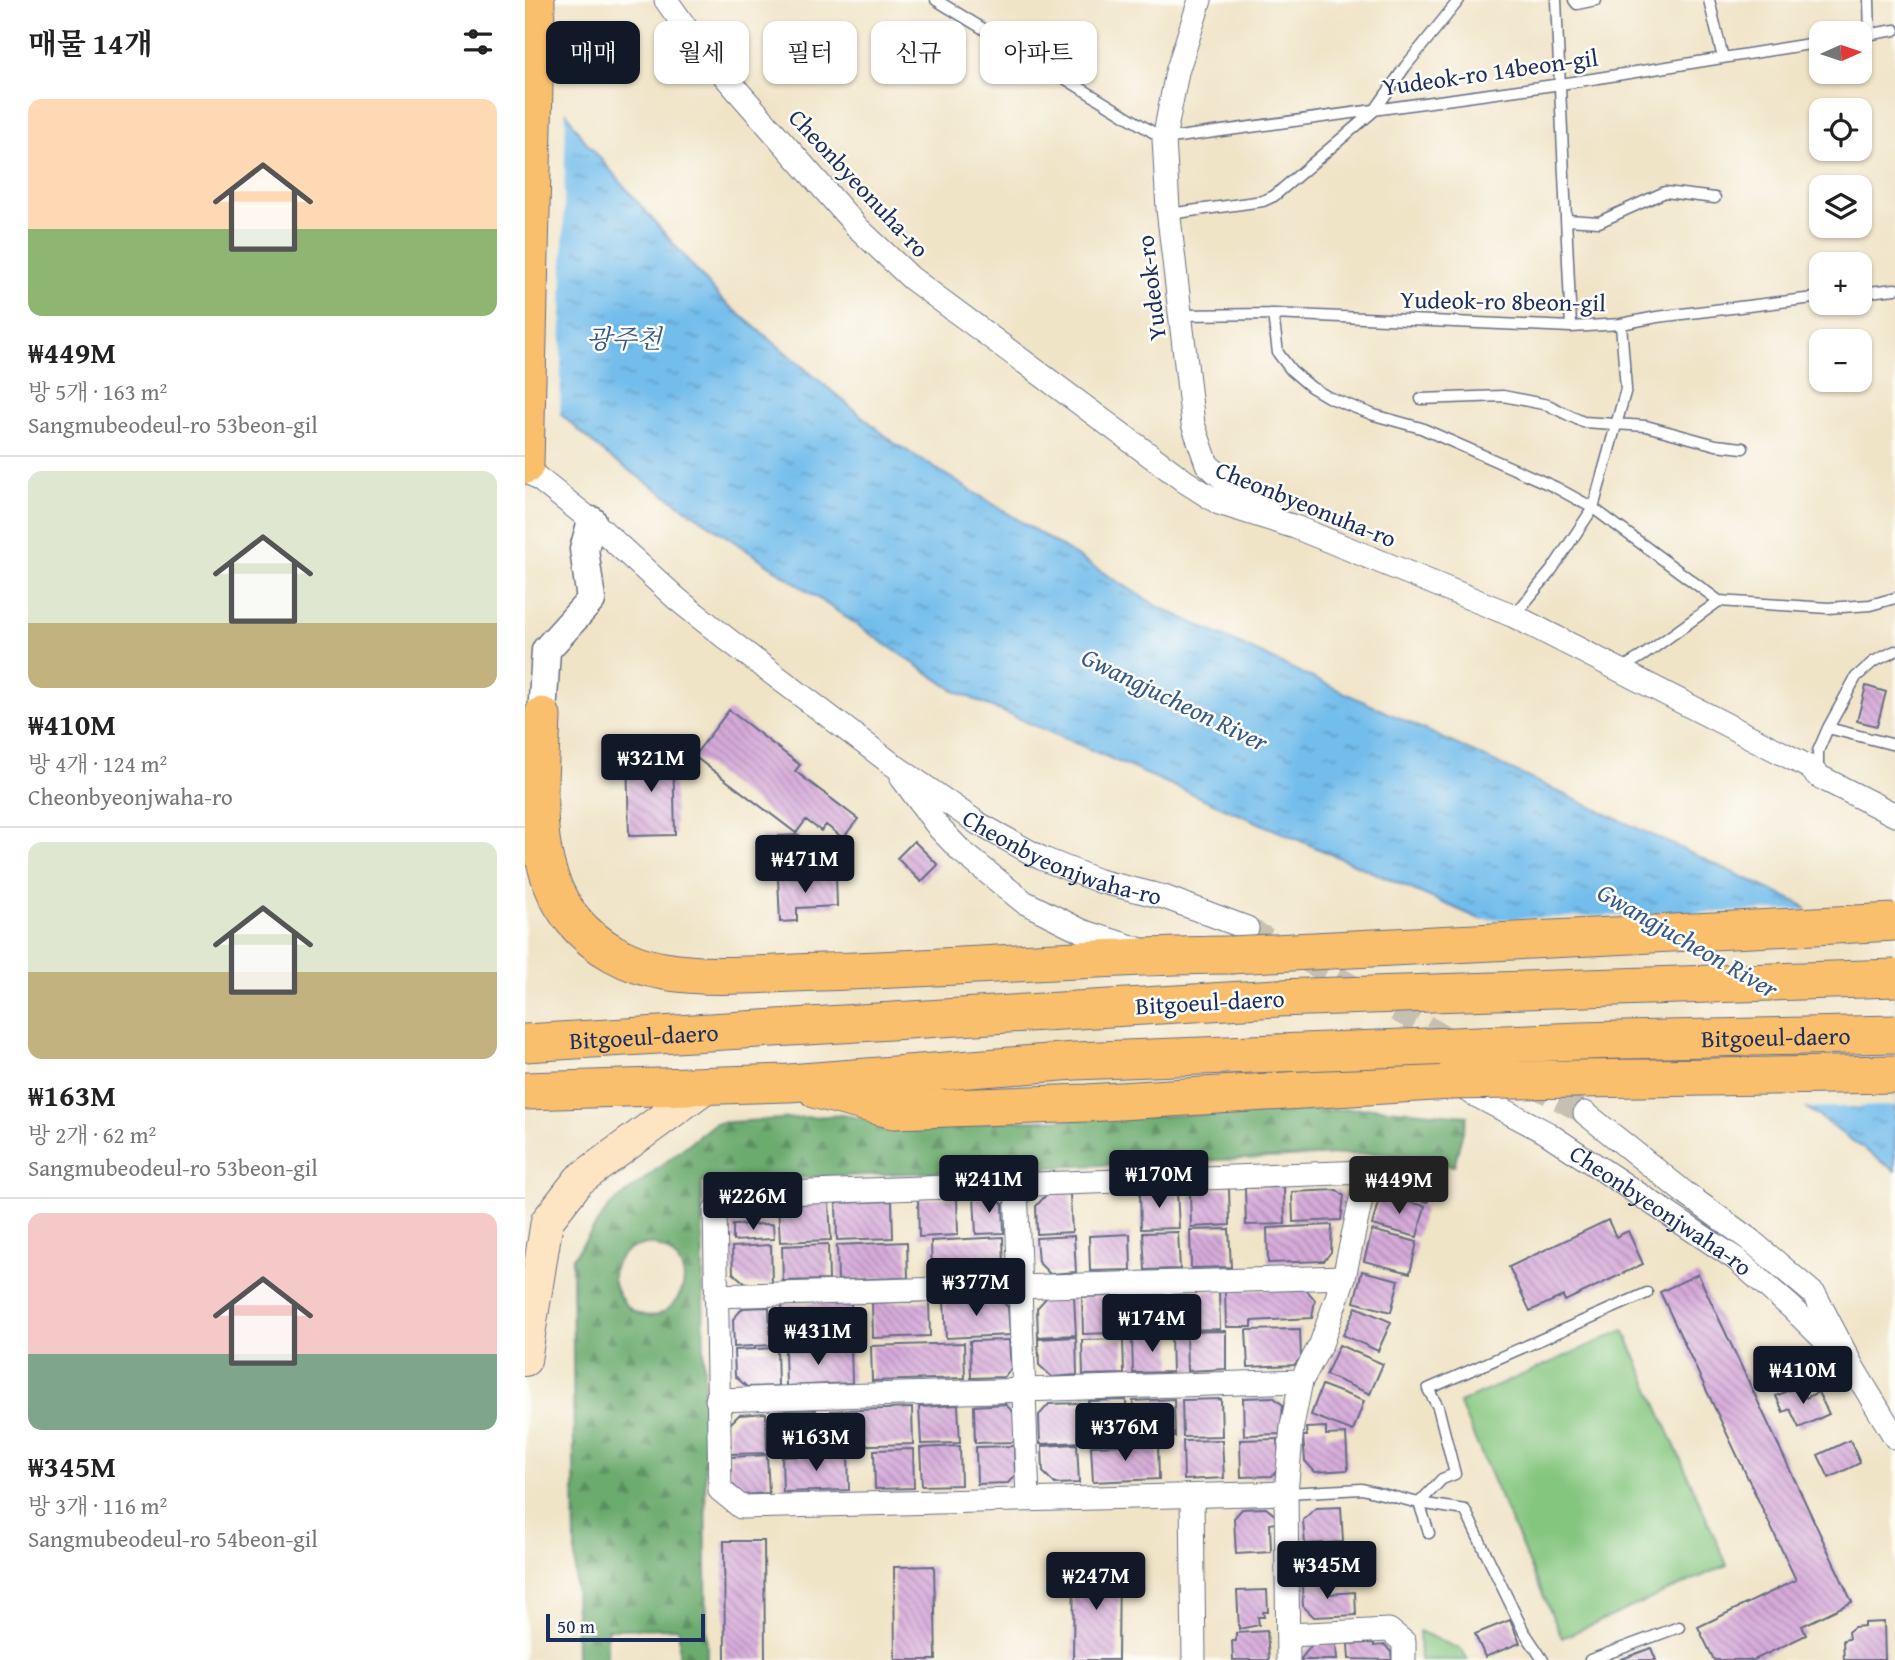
<!DOCTYPE html>
<html lang="ko">
<head>
<meta charset="utf-8">
<style>
  body { margin:0; font-family:"Gentium Book Plus","Noto Serif KR",serif; background:#f6f6f6; color:#222; height:100vh; display:flex; flex-direction:column; font-size:26px; white-space:nowrap }
  * { box-sizing:border-box; margin:0 }
  p { font-size:23px; color:#767676 }
  .icon { flex:none; width:38px; height:38px; fill:none; stroke:currentColor; stroke-width:2; stroke-linecap:round; stroke-linejoin:round }
  .map { position:relative; flex:1; overflow:hidden }
  .sheet { display:flex; flex-direction:column; background:#fff; width:525px }
  .sheet>* { flex:none }
  .hud { position:absolute; left:21px; top:21px; width:665px; height:63px; display:flex; gap:14px }
  .needle { width:46px; rotate:87deg }
  .buttons { position:absolute; left:1284px; top:21px; display:grid; gap:14px }
  .buttons a { display:grid; place-items:center; width:63px; height:63px; border-radius:14px; background:#fff; box-shadow:0 2px 5px #0004; font-size:35px }
  .scale { position:absolute; left:21px; bottom:18px; width:159px; box-sizing:border-box; padding-left:7px; border:4px solid #1b2f5e; border-top:0; font-size:19px; line-height:24px; white-space:nowrap; color:#1b2f5e; -webkit-text-stroke:5px #fdfcf7; paint-order:stroke }
  .price { position:absolute; translate:-50% -60px; padding:0 16px; border-radius:7px; background:#111827; color:#fff; font-size:23px; line-height:46px; filter:drop-shadow(0 2px 4px #0008) }
  .price::after { content:''; position:absolute; left:50%; top:42px; width:21px; height:16px; margin-left:-10px; background:inherit; clip-path:polygon(0 0,100% 0,50% 100%) }
  .price.selected { background:#222; color:#fff }
  ul { padding:0; list-style:none }
  li { display:grid; align-content:center; gap:14px; height:371px; padding:0 28px }
  li+li { border-top:2px solid #e0e0e0 }
  li span { display:grid; place-items:center; height:217px; border-radius:14px; color:#555 }
  li>.icon { margin-inline-start:auto }
  span .icon { width:126px; height:126px; fill:#fffc; stroke-width:1 }
  li b { font-size:30px }
  h2 { display:flex; justify-content:space-between; align-items:center; height:84px; padding:0 28px; font-size:30px }
  .pill { padding:0 24px; border-radius:14px; background:#fff; box-shadow:0 2px 5px #0004; font-size:24px; line-height:63px }
  .pill.selected { background:#111827; color:#fff }
  main { display:flex; flex:1; min-height:0 }
  .map>svg:first-child { display:block }
</style>
</head>
<body>
<main>
<section class="sheet">
<h2>매물 14개<svg class="icon" aria-label="filters" viewBox="0 0 24 24"><path d="M4 7h16M4 17h16"/><circle cx="9" cy="7" r="2"/><circle cx="15" cy="17" r="2"/></svg></h2>
<ul>
<li><span style="background:linear-gradient(#ffd9b3 60%,#8fb573 0)"><svg class="icon" aria-label="home" viewBox="0 0 24 24"><path d="M3 11l9-7 9 7M6 9v11h12V9"/></svg></span><div><b>₩449M</b><p>방 5개 · 163 m²</p><p>Sangmubeodeul-ro 53beon-gil</p></div></li>
<li><span style="background:linear-gradient(#dfe7d0 70%,#c2b280 0)"><svg class="icon" aria-label="home" viewBox="0 0 24 24"><path d="M3 11l9-7 9 7M6 9v11h12V9"/></svg></span><div><b>₩410M</b><p>방 4개 · 124 m²</p><p>Cheonbyeonjwaha-ro</p></div></li>
<li><span style="background:linear-gradient(#dfe7d0 60%,#c2b280 0)"><svg class="icon" aria-label="home" viewBox="0 0 24 24"><path d="M3 11l9-7 9 7M6 9v11h12V9"/></svg></span><div><b>₩163M</b><p>방 2개 · 62 m²</p><p>Sangmubeodeul-ro 53beon-gil</p></div></li>
<li><span style="background:linear-gradient(#f6c9c9 65%,#7fa58c 0)"><svg class="icon" aria-label="home" viewBox="0 0 24 24"><path d="M3 11l9-7 9 7M6 9v11h12V9"/></svg></span><div><b>₩345M</b><p>방 3개 · 116 m²</p><p>Sangmubeodeul-ro 54beon-gil</p></div></li>
</ul>
</section>
<div class="map">
<svg width="1370" height="1660" viewBox="0 0 1370 1660">
  <defs>
    <pattern id="forest-firs" width="22" height="20" patternUnits="userSpaceOnUse" patternTransform="scale(1.75)"><rect width="22" height="20" fill="#6cab6e"/><path d="M5 1l3.5 6h-7zM16 11l3.5 6h-7z" fill="#588c5e"/></pattern>
    <pattern id="water-ripples" width="26" height="14" patternUnits="userSpaceOnUse" patternTransform="scale(1.75)"><rect width="26" height="14" fill="#73bdec"/><path d="M2 4q2-2 4 0t4 0M15 11q2-2 4 0t4 0" fill="none" stroke="#5e9ac2"/></pattern>
    <pattern id="building-back-hatch" width="6" height="6" patternUnits="userSpaceOnUse" patternTransform="scale(1.75)"><rect width="6" height="6" fill="#d6aad9"/><path d="M-1 5l2 2M0 0l6 6M5-1l2 2" fill="none" stroke="#ad8bb3"/></pattern>
  </defs>
  <rect width="100%" height="100%" fill="#fdfcf7"/>
  <filter id="ink" filterUnits="userSpaceOnUse"><feTurbulence type="fractalNoise" baseFrequency=".0143" numOctaves="2"/><feDisplacementMap in="SourceGraphic" scale="14" xChannelSelector="R" yChannelSelector="G"/><feConvolveMatrix kernelMatrix="1 2 1 2 8 2 1 2 1" color-interpolation-filters="sRGB"/></filter>
  <filter id="wash" filterUnits="userSpaceOnUse"><feTurbulence type="fractalNoise" baseFrequency=".00686" numOctaves="4" result="noise"/><feDisplacementMap in="SourceGraphic" scale="28" xChannelSelector="R" yChannelSelector="G"/><feGaussianBlur stdDeviation="1.57" result="paint"/><feColorMatrix in="noise" values="0 0 0 0 0 0 0 0 0 0 0 0 0 0 0 0 0 1.4 0 .05"/><feComposite in="paint" operator="in"/></filter>
  <g filter="url(#wash)">
    <rect width="100%" height="100%" fill="#f0e4c7"/>
    <path fill="#85c67f" stroke="#507a6e" stroke-width="2" d="M 1099,1330 L 1202,1565 L 1037,1638 L 934,1403 Z
      M 894,1631 L 937,1650 L 943,1660 L 895,1660 Z"/>
    <path fill="url(#forest-firs)" stroke="#446d66" stroke-width="2" fill-rule="evenodd" d="M 850,1108 L 942,1116 L 929,1166 L 859,1153 L 177,1182 L 182,1660 L 154,1660 L 154,1628 L 82,1629 L 82,1660 L 51,1660 L 47,1259 L 83,1208 L 190,1123 L 319,1115 L 375,1125 ZM 125,1244 C 151,1249 169,1275 152,1299 C 113,1355 46,1253 125,1244 Z"/>
    <path fill="url(#water-ripples)" stroke="#4776a5" stroke-width="2" d="M 0,45 L 56,136 L 195,298 L 368,442 L 632,606 L 1274,903 L 1370,980 L 1370,1171 L 1234,1074 L 960,921 L 430,691 L 80,454 L 0,382 Z"/>
    <path fill="#f0e4c7" d="M 3,43 L 41,104 L 35,418 L 0,386 Z
      M 1287,909 L 1370,975 L 1370,1106 L 1276,1108 L 1232,1077 L 948,920 Z"/>
    <g id="blocks">
      <path fill="url(#building-back-hatch)" d="M 1341,686 L 1361,692 L 1352,726 L 1332,721 Z
        M 204,710 L 275,765 L 270,771 L 333,819 L 318,838 L 301,825 L 296,831 L 281,820 L 271,833 L 169,756 Z
        M 148,751 L 150,835 L 104,836 L 102,752 Z
        M 274,835 L 276,862 L 236,864 L 235,837 Z
        M 389,841 L 413,865 L 396,882 L 372,858 Z
        M 311,875 L 312,906 L 272,908 L 272,921 L 255,922 L 253,878 Z
        M 864,1160 L 911,1173 L 903,1202 L 856,1190 Z
        M 759,1187 L 760,1224 L 721,1225 L 720,1188 Z
        M 704,1188 L 705,1225 L 666,1227 L 665,1190 Z
        M 812,1190 L 819,1196 L 816,1220 L 768,1222 L 767,1192 Z
        M 652,1191 L 654,1228 L 616,1229 L 615,1192 Z
        M 545,1194 L 547,1232 L 512,1234 L 511,1206 L 521,1195 Z
        M 855,1195 L 900,1206 L 892,1237 L 847,1225 Z
        M 469,1196 L 478,1204 L 479,1233 L 451,1234 L 449,1197 Z
        M 432,1198 L 433,1235 L 394,1237 L 393,1199 Z
        M 367,1201 L 368,1238 L 312,1240 L 311,1203 Z
        M 304,1202 L 306,1240 L 255,1242 L 253,1205 Z
        M 1083,1220 L 1091,1237 L 1103,1231 L 1118,1264 L 1040,1301 L 1038,1296 L 1005,1311 L 984,1267 Z
        M 248,1224 L 249,1239 L 208,1241 L 208,1225 Z
        M 807,1225 L 806,1252 L 799,1261 L 743,1263 L 742,1228 Z
        M 704,1229 L 706,1267 L 666,1268 L 665,1230 Z
        M 847,1230 L 892,1242 L 885,1273 L 839,1261 Z
        M 653,1232 L 655,1269 L 620,1270 L 618,1233 Z
        M 605,1234 L 606,1270 L 565,1271 L 564,1236 Z
        M 549,1236 L 551,1272 L 525,1274 L 513,1262 L 511,1238 Z
        M 478,1237 L 479,1267 L 472,1274 L 407,1277 L 406,1241 Z
        M 382,1242 L 383,1278 L 313,1280 L 312,1245 Z
        M 303,1244 L 304,1280 L 258,1281 L 257,1246 Z
        M 246,1245 L 247,1283 L 221,1284 L 208,1273 L 207,1247 Z
        M 837,1271 L 874,1280 L 866,1312 L 829,1302 Z
        M 1173,1274 L 1327,1602 L 1277,1626 L 1281,1635 L 1229,1660 L 1189,1660 L 1173,1627 L 1271,1580 L 1135,1292 Z
        M 780,1288 L 790,1300 L 787,1318 L 727,1321 L 727,1327 L 701,1327 L 700,1292 Z
        M 694,1291 L 695,1329 L 655,1330 L 654,1292 Z
        M 645,1294 L 646,1331 L 558,1334 L 557,1297 Z
        M 549,1296 L 551,1335 L 513,1337 L 512,1308 L 522,1297 Z
        M 474,1298 L 483,1307 L 485,1335 L 421,1338 L 419,1301 Z
        M 404,1301 L 405,1336 L 348,1338 L 347,1303 Z
        M 326,1302 L 327,1342 L 259,1344 L 257,1305 Z
        M 244,1307 L 246,1345 L 209,1347 L 208,1319 L 218,1308 Z
        M 831,1307 L 866,1322 L 853,1351 L 818,1335 Z
        M 775,1329 L 776,1358 L 769,1365 L 723,1367 L 721,1330 Z
        M 701,1331 L 701,1369 L 662,1371 L 661,1332 Z
        M 646,1335 L 647,1372 L 608,1373 L 607,1337 Z
        M 551,1337 L 552,1375 L 527,1377 L 514,1365 L 513,1339 Z
        M 598,1339 L 599,1374 L 558,1375 L 557,1340 Z
        M 484,1340 L 486,1369 L 479,1377 L 446,1378 L 445,1341 Z
        M 439,1343 L 440,1378 L 347,1381 L 346,1346 Z
        M 814,1345 L 858,1364 L 845,1394 L 801,1375 Z
        M 252,1348 L 253,1386 L 222,1387 L 210,1376 L 209,1350 Z
        M 326,1348 L 327,1383 L 261,1386 L 260,1350 Z
        M 797,1385 L 839,1401 L 828,1431 L 786,1415 Z
        M 1275,1385 L 1281,1398 L 1293,1392 L 1304,1414 L 1274,1428 L 1265,1409 L 1258,1412 L 1251,1396 Z
        M 748,1397 L 758,1405 L 755,1434 L 719,1435 L 718,1398 Z
        M 649,1399 L 650,1437 L 609,1438 L 608,1401 Z
        M 696,1399 L 697,1436 L 658,1437 L 657,1400 Z
        M 601,1400 L 602,1441 L 565,1442 L 563,1401 Z
        M 555,1403 L 557,1442 L 515,1444 L 514,1415 L 524,1404 Z
        M 480,1404 L 489,1413 L 490,1442 L 450,1443 L 449,1406 Z
        M 433,1405 L 435,1443 L 396,1444 L 394,1407 Z
        M 387,1408 L 388,1444 L 307,1446 L 306,1411 Z
        M 291,1410 L 293,1451 L 255,1452 L 254,1411 Z
        M 241,1413 L 242,1453 L 205,1454 L 204,1425 L 214,1415 Z
        M 801,1427 L 801,1435 L 821,1434 L 823,1470 L 790,1472 L 780,1461 L 778,1436 L 782,1436 L 781,1428 Z
        M 753,1439 L 754,1468 L 747,1476 L 716,1477 L 715,1440 Z
        M 697,1440 L 699,1478 L 659,1480 L 658,1441 Z
        M 1325,1440 L 1335,1463 L 1304,1478 L 1293,1455 Z
        M 552,1444 L 554,1483 L 530,1484 L 518,1472 L 517,1446 Z
        M 633,1444 L 634,1479 L 568,1482 L 566,1446 Z
        M 435,1446 L 436,1485 L 397,1486 L 395,1448 Z
        M 489,1446 L 490,1475 L 483,1483 L 452,1484 L 451,1447 Z
        M 388,1449 L 389,1488 L 350,1489 L 349,1450 Z
        M 323,1454 L 324,1490 L 258,1492 L 257,1457 Z
        M 242,1455 L 244,1493 L 218,1495 L 206,1483 L 205,1457 Z
        M 816,1507 L 818,1542 L 780,1544 L 778,1520 L 791,1508 Z
        M 741,1508 L 751,1516 L 751,1523 L 745,1524 L 746,1552 L 711,1554 L 709,1518 L 717,1509 Z
        M 199,1541 L 239,1541 L 240,1660 L 200,1660 Z
        M 824,1544 L 826,1580 L 783,1582 L 781,1554 L 786,1554 L 786,1546 Z
        M 549,1563 L 594,1564 L 593,1660 L 548,1660 Z
        M 409,1566 L 411,1660 L 370,1660 L 369,1567 Z
        M 803,1583 L 804,1594 L 830,1592 L 831,1615 L 789,1617 L 778,1606 L 777,1584 Z
        M 742,1590 L 743,1612 L 738,1612 L 739,1617 L 733,1617 L 734,1625 L 714,1629 L 712,1591 Z
        M 985,1620 L 995,1643 L 960,1657 L 950,1634 Z
        M 1359,1622 L 1360,1660 L 1319,1660 L 1318,1640 L 1324,1639 L 1323,1632 L 1329,1627 L 1339,1626 L 1339,1623 Z
        M 742,1631 L 744,1660 L 708,1660 L 707,1641 L 711,1641 L 711,1633 Z
        M 849,1643 L 849,1646 L 860,1645 L 866,1652 L 867,1660 L 824,1659 L 823,1644 Z
        M 811,1644 L 812,1660 L 775,1660 L 787,1645 Z
        M 1126,1648 L 1131,1660 L 1094,1660 Z"/>
    </g>
  </g>
  <g filter="url(#ink)">
    <use href="#blocks" fill-opacity="0" stroke="#666e83" stroke-width="2"/>
    <g fill="none" stroke-linecap="round" stroke-linejoin="round">
      <path stroke="#c5c0b2" stroke-width="23" stroke-dasharray="23 11" stroke-linecap="butt" d="M 722,928 L 931,1043
        M 1004,1083 L 1060,1113"/>
      <defs>
        <path id="service" d="M 411,0 L 639,139 L 1036,84 L 1297,42
          M 1031,0 L 1046,327
          M 1049,0 L 1052,4 L 1071,0
          M 1184,0 L 1198,58
          M 1344,0 L 1345,35
          M 1335,36 L 1370,30
          M 644,214 L 738,201 L 749,196 L 850,110 L 880,67 L 934,0
          M 1042,220 L 1074,222 L 1140,192 L 1190,198
          M 1335,293 L 1370,289
          M 748,314 L 753,353 L 766,370 L 786,387 L 803,397 L 849,415 L 896,428 L 1030,487 L 1068,508 L 1194,601 L 1303,608 L 1345,605 L 1370,598
          M 655,315 L 748,314 L 1046,327 L 1096,324 L 1132,317 L 1297,297
          M 896,399 L 978,396 L 1023,405 L 1058,422 L 1121,426 L 1191,445 L 1218,448
          M 989,616 L 1026,571 L 1068,508 L 1101,389 L 1096,324
          M 1096,669 L 1119,655 L 1194,601
          M 1303,728 L 1370,745
          M 1293,773 L 1293,751 L 1303,728 L 1331,677 L 1348,662 L 1370,651
          M 761,1493 L 837,1489 L 894,1503 L 917,1479 L 930,1474 L 913,1407 L 903,1389 L 1122,1293
          M 904,1533 L 894,1503 L 940,1510 L 998,1630 L 1018,1660
          M 1065,1660 L 1154,1627"/>
        <g id="minor">
          <path d="M 141,0 L 175,48 L 333,228 L 386,278 L 661,482 L 694,503 L 770,527 L 989,616 L 1284,767 L 1293,776 L 1370,815"/>
          <path d="M 675,0 L 652,72 L 639,139 L 643,209 L 668,424 L 682,464 L 716,495 L 743,511"/>
          <path id="s1" d="M 0,468 L 67,521 L 152,599 L 202,639 L 367,764 L 454,824 L 516,858 L 574,881 L 639,897 L 722,928"/>
          <path d="M 377,778 L 414,828 L 436,851 L 499,902 L 557,931 L 613,949"/>
          <path id="s2" d="M 930,1084 L 1022,1133 L 1211,1259 L 1267,1308 L 1328,1368"/>
          <path d="M 1060,1113 L 1160,1193 L 1225,1240 L 1290,1295 L 1328,1368 L 1370,1437"/>
          <path d="M 491,1185 L 503,1499"/>
          <path d="M 191,1296 L 819,1277"/>
          <path d="M 192,1400 L 776,1381"/>
          <path d="M 761,1493 L 216,1507 L 195,1490 L 190,1210 L 204,1195 L 842,1172 L 819,1277 L 796,1344 L 776,1381 L 767,1426 L 761,1493 L 763,1660"/>
          <path d="M 667,1496 L 669,1660"/>
          <path d="M 763,1635 L 864,1630 L 879,1642 L 879,1660"/>
        </g>
        <path id="tertiary" d="M 17,716 L 21,650 L 66,600 L 59,549 L 67,521"/>
        <path id="secondary" d="M 0,1360 L 22,1221 L 54,1180 L 186,1083"/>
        <g id="trunk">
          <path d="M 0,465 L 11,0"/>
          <path d="M 17,716 C 15,783 2,864 48,920 C 70,947 105,966 139,971 C 187,980 248,973 297,972 C 433,968 569,956 705,955"/>
          <path id="s3" d="M 0,1043 L 752,998"/>
          <path d="M 292,1090 L 369,1110 L 562,1103 L 925,1081"/>
          <path d="M 0,1091 L 264,1083 L 550,1061 L 752,1053"/>
        </g>
      </defs>
      <use href="#service" stroke="#666e83" stroke-width="13"/>
      <use href="#minor" stroke="#666e83" stroke-width="25"/>
      <use href="#tertiary" stroke="#666e83" stroke-width="31"/>
      <use href="#secondary" stroke="#666e83" stroke-width="34"/>
      <use href="#trunk" stroke="#666e83" stroke-width="39"/>
      <use href="#service" stroke="#fff" stroke-width="10"/>
      <use href="#minor" stroke="#fff" stroke-width="23"/>
      <use href="#tertiary" stroke="#fff" stroke-width="28"/>
      <use href="#secondary" stroke="#fde5c4" stroke-width="32"/>
      <use href="#trunk" stroke="#f9bf6c" stroke-width="37"/>
      <defs>
        <g id="trunk-bridge">
          <path d="M 705,955 L 1370,922"/>
          <path d="M 752,998 L 1370,978"/>
          <path id="s4" d="M 752,1053 L 1054,1041 L 1370,1034"/>
          <path d="M 925,1081 L 1370,1074"/>
        </g>
      </defs>
      <use href="#trunk-bridge" stroke="#666e83" stroke-width="39" stroke-linecap="butt"/>
      <use href="#trunk-bridge" stroke="#f9bf6c" stroke-width="37"/>
    </g>
  </g>
  <g text-anchor="middle" dominant-baseline="central" stroke-width="5" stroke-linejoin="round" paint-order="stroke">
    <g font-size="24" fill="#1b2f5e" stroke="#fdfcf7">
      <text transform="translate(965 72) rotate(-8)">Yudeok-ro 14beon-gil</text>
      <text transform="translate(334 183) rotate(47)">Cheonbyeonuha-ro</text>
      <text transform="translate(626 288) rotate(-97)">Yudeok-ro</text>
      <text transform="translate(978 301) rotate(1)">Yudeok-ro 8beon-gil</text>
      <text transform="translate(781 504) rotate(22)">Cheonbyeonuha-ro</text>
      <text stroke="none"><textPath href="#s1" startOffset="668">Cheonbyeonjwaha-ro</textPath></text>
      <text transform="translate(685 1002) rotate(-3)">Bitgoeul-daero</text>
      <text stroke="none"><textPath href="#s3" startOffset="119">Bitgoeul-daero</textPath></text>
      <text stroke="none"><textPath href="#s4" startOffset="499">Bitgoeul-daero</textPath></text>
      <text stroke="none"><textPath href="#s2" startOffset="242">Cheonbyeonjwaha-ro</textPath></text>
    </g>
    <g font-size="26" font-style="italic" fill="#355a89" stroke="#fdfcf7">
      <text x="99" y="338">광주천</text>
      <text transform="translate(650 699) rotate(26)">Gwangjucheon River</text>
      <text transform="translate(1163 940) rotate(30)">Gwangjucheon River</text>
    </g>
  </g>
</svg>
<div class="buttons">
<a><svg class="needle" viewBox="-14 -14 28 28"><path d="M0-13l5 13h-10z" fill="#e53935"/><path d="M0 13l5-13h-10z" fill="#767676"/></svg></a>
<a><svg class="icon" aria-label="locate" viewBox="0 0 24 24"><circle cx="12" cy="12" r="6"/><path d="M12 2v4M12 18v4M2 12h4M18 12h4"/></svg></a>
<a><svg class="icon" aria-label="layers" viewBox="0 0 24 24"><path d="M12 4l9 5-9 5-9-5zM3 14l9 5 9-5"/></svg></a>
<a>+</a>
<a>−</a>
</div>
<div class="scale">50 m</div>
<b class="price" style="left:126px;top:794px">₩321M</b>
<b class="price" style="left:280px;top:895px">₩471M</b>
<b class="price" style="left:634px;top:1210px">₩170M</b>
<b class="price" style="left:464px;top:1215px">₩241M</b>
<b class="price selected" style="left:874px;top:1216px">₩449M</b>
<b class="price" style="left:228px;top:1232px">₩226M</b>
<b class="price" style="left:451px;top:1318px">₩377M</b>
<b class="price" style="left:627px;top:1354px">₩174M</b>
<b class="price" style="left:293px;top:1367px">₩431M</b>
<b class="price" style="left:1278px;top:1406px">₩410M</b>
<b class="price" style="left:600px;top:1463px">₩376M</b>
<b class="price" style="left:291px;top:1473px">₩163M</b>
<b class="price" style="left:802px;top:1601px">₩345M</b>
<b class="price" style="left:571px;top:1612px">₩247M</b>
<div class="hud">
<a class="pill selected">매매</a>
<a class="pill">월세</a>
<a class="pill">필터</a>
<a class="pill">신규</a>
<a class="pill">아파트</a>
</div>
</div>
</main>
</body>
</html>
